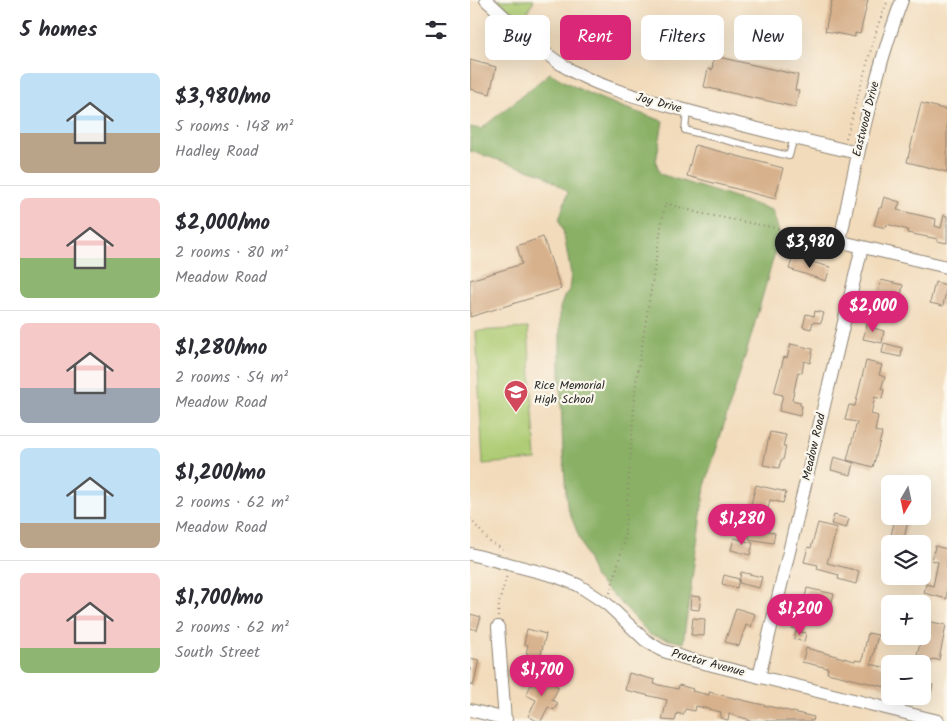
<!DOCTYPE html>
<html lang="en">
<head>
<meta charset="utf-8">
<style>
  body { margin:0; font-family:Kalam,sans-serif; background:#f2f2f3; color:#2b2b33; height:100vh; display:flex; flex-direction:column; font-size:19px; white-space:nowrap }
  * { box-sizing:border-box; margin:0 }
  p { font-size:16px; color:#7c7c81 }
  .icon { flex:none; width:28px; height:28px; fill:none; stroke:currentColor; stroke-width:2; stroke-linecap:round; stroke-linejoin:round }
  .map { position:relative; flex:1; overflow:hidden }
  .panel { display:flex; flex-direction:column; background:#fff; width:470px }
  .panel>* { flex:none }
  .guide { position:absolute; left:15px; top:15px; width:386px; height:45px; display:flex; gap:10px }
  .needle { width:32px; rotate:189deg }
  .fabs { position:absolute; left:411px; top:475px; display:grid; gap:10px }
  .fabs a { display:grid; place-items:center; width:50px; height:50px; border-radius:8px; background:#fff; box-shadow:0 5px 20px #0002; font-size:25px }
  .price { position:absolute; translate:-50% -42px; padding:0 11px; border-radius:18px; background:#db2777; color:#fff; font-size:16px; line-height:32px; filter:drop-shadow(0 1px 2px #0008) }
  .price::after { content:''; position:absolute; left:50%; top:30px; width:15px; height:11px; margin-left:-8px; background:inherit; clip-path:polygon(0 0,100% 0,50% 100%) }
  .price.active { background:#222; color:#fff }
  ul { padding:0; list-style:none }
  li { display:flex; align-items:center; gap:15px; height:125px; padding:0 20px }
  li+li { border-top:1px solid #e1e1e2 }
  li span { display:grid; place-items:center; flex:none; width:140px; height:100px; border-radius:8px; color:#555 }
  li>.icon { margin-inline-start:auto }
  span .icon { width:60px; height:60px; fill:#fffc; stroke-width:1 }
  li b { font-size:21px }
  h2 { display:flex; justify-content:space-between; align-items:center; height:60px; padding:0 20px; font-size:21px }
  .pill { padding:0 18px; border-radius:8px; background:#fff; box-shadow:0 5px 20px #0002; font-size:18px; line-height:45px }
  .pill.active { background:#db2777; color:#fff }
  main { display:flex; flex:1; min-height:0 }
  .map>svg:first-child { display:block }
</style>
</head>
<body>
<main>
<section class="panel">
<h2>5 homes<svg class="icon" aria-label="filters" viewBox="0 0 24 24"><path d="M4 7h16M4 17h16"/><circle cx="9" cy="7" r="2"/><circle cx="15" cy="17" r="2"/></svg></h2>
<ul>
<li><span style="background:linear-gradient(#bfe0f5 60%,#b9a48a 0)"><svg class="icon" aria-label="home" viewBox="0 0 24 24"><path d="M3 11l9-7 9 7M6 9v11h12V9"/></svg></span><div><b>$3,980/mo</b><p>5 rooms · 148 m²</p><p>Hadley Road</p></div></li>
<li><span style="background:linear-gradient(#f6c9c9 60%,#8fb573 0)"><svg class="icon" aria-label="home" viewBox="0 0 24 24"><path d="M3 11l9-7 9 7M6 9v11h12V9"/></svg></span><div><b>$2,000/mo</b><p>2 rooms · 80 m²</p><p>Meadow Road</p></div></li>
<li><span style="background:linear-gradient(#f6c9c9 65%,#9aa5b1 0)"><svg class="icon" aria-label="home" viewBox="0 0 24 24"><path d="M3 11l9-7 9 7M6 9v11h12V9"/></svg></span><div><b>$1,280/mo</b><p>2 rooms · 54 m²</p><p>Meadow Road</p></div></li>
<li><span style="background:linear-gradient(#bfe0f5 75%,#b9a48a 0)"><svg class="icon" aria-label="home" viewBox="0 0 24 24"><path d="M3 11l9-7 9 7M6 9v11h12V9"/></svg></span><div><b>$1,200/mo</b><p>2 rooms · 62 m²</p><p>Meadow Road</p></div></li>
<li><span style="background:linear-gradient(#f6c9c9 75%,#8fb573 0)"><svg class="icon" aria-label="home" viewBox="0 0 24 24"><path d="M3 11l9-7 9 7M6 9v11h12V9"/></svg></span><div><b>$1,700/mo</b><p>2 rooms · 62 m²</p><p>South Street</p></div></li>
</ul>
</section>
<div class="map">
<svg width="477" height="721" viewBox="0 0 477 721">
  <rect width="100%" height="100%" fill="#fbf7ec"/>
  <filter id="ink" filterUnits="userSpaceOnUse"><feTurbulence type="fractalNoise" baseFrequency=".02" numOctaves="2"/><feDisplacementMap in="SourceGraphic" scale="10" xChannelSelector="R" yChannelSelector="G"/><feConvolveMatrix kernelMatrix="1 2 1 2 8 2 1 2 1" color-interpolation-filters="sRGB"/></filter>
  <filter id="wash" filterUnits="userSpaceOnUse"><feTurbulence type="fractalNoise" baseFrequency=".0096" numOctaves="4" result="noise"/><feDisplacementMap in="SourceGraphic" scale="20" xChannelSelector="R" yChannelSelector="G"/><feGaussianBlur stdDeviation="1.12" result="paint"/><feColorMatrix in="noise" values="0 0 0 0 0 0 0 0 0 0 0 0 0 0 0 0 0 1.4 0 .05"/><feComposite in="paint" operator="in"/></filter>
  <g filter="url(#wash)">
    <rect width="100%" height="100%" fill="#f2dbbb"/>
    <path fill="#aecc74" stroke="#6c7c50" d="M 28,0 L 64,0 L 54,18 L 50,18 Z
      M 58,328 L 66,460 L 13,464 L 6,331 Z"/>
    <path fill="#8ab066" stroke="#5a6e48" d="M 80,73 C 115,95 154,108 193,121 L 186,162 L 190,174 L 302,210 L 310,235 L 278,347 L 235,486 L 213,643 L 180,635 L 157,609 L 125,578 L 97,506 L 93,454 L 90,372 L 90,308 L 94,297 L 99,290 L 101,274 L 93,230 L 89,220 L 98,192 L 73,174 L 0,151 L 0,127 L 11,129 Z"/>
    <g id="blocks">
      <path fill="#d7b18c" d="M 362,0 L 398,0 L 390,34 L 385,33 L 385,37 L 355,31 Z
        M 244,56 L 328,75 L 325,90 L 329,91 L 325,107 L 234,87 L 238,69 L 242,70 Z
        M 0,60 L 26,67 L 20,94 L 0,89 Z
        M 451,103 L 477,110 L 477,172 L 437,162 Z
        M 225,145 L 313,168 L 305,199 L 217,176 Z
        M 414,197 L 430,202 L 427,210 L 466,219 L 465,226 L 471,228 L 474,215 L 477,216 L 477,243 L 467,241 L 468,239 L 437,233 L 438,230 L 417,224 L 416,228 L 404,225 L 409,208 L 411,208 Z
        M 73,237 L 91,289 L 0,317 L 0,280 L 52,264 L 47,246 Z
        M 323,257 L 360,267 L 356,281 L 319,269 Z
        M 411,280 L 433,285 L 431,296 L 422,293 L 417,314 L 404,311 Z
        M 465,282 L 477,285 L 473,306 L 460,303 Z
        M 345,311 L 354,313 L 351,323 L 343,322 L 341,329 L 333,327 L 336,314 L 344,316 Z
        M 398,321 L 406,323 L 404,328 L 414,331 L 412,343 L 393,339 Z
        M 414,343 L 432,348 L 431,357 L 412,353 Z
        M 321,344 L 343,349 L 340,363 L 334,361 L 332,373 L 328,372 L 322,400 L 330,402 L 330,405 L 332,406 L 330,416 L 309,411 L 313,395 L 304,393 L 314,357 L 317,358 Z
        M 396,361 L 412,365 L 409,375 L 415,377 L 411,389 L 414,390 L 412,399 L 405,397 L 401,414 L 408,416 L 405,431 L 412,433 L 403,467 L 377,460 L 387,422 L 375,420 L 379,405 L 385,406 Z
        M 300,432 L 316,435 L 313,446 L 316,446 L 313,460 L 311,460 L 309,468 L 293,465 Z
        M 364,457 L 384,463 L 381,475 L 361,470 Z
        M 286,485 L 316,492 L 313,503 L 300,500 L 293,529 L 305,533 L 303,543 L 279,539 L 284,517 L 278,515 Z
        M 364,515 L 379,519 L 376,528 L 361,524 Z
        M 425,518 L 438,521 L 433,543 L 420,540 Z
        M 348,523 L 367,528 L 357,563 L 389,571 L 386,584 L 368,579 L 369,575 L 347,569 L 348,565 L 334,562 L 338,547 L 341,548 Z
        M 264,538 L 283,543 L 280,555 L 261,550 Z
        M 465,546 L 477,549 L 477,599 L 454,593 L 456,584 L 463,586 L 468,562 L 462,560 Z
        M 271,572 L 292,577 L 289,588 L 269,583 Z
        M 254,575 L 269,579 L 267,588 L 252,584 Z
        M 337,588 L 364,594 L 360,608 L 334,602 Z
        M 221,596 L 231,597 L 229,610 L 220,609 Z
        M 316,607 L 331,611 L 330,618 L 335,619 L 332,631 L 322,628 L 323,624 L 313,622 Z
        M 266,608 L 285,614 L 281,627 L 276,625 L 269,646 L 255,642 Z
        M 0,614 L 11,617 L 7,630 L 0,628 Z
        M 416,614 L 420,614 L 420,642 L 411,639 Z
        M 223,618 L 235,619 L 234,636 L 221,635 Z
        M 457,621 L 476,625 L 469,660 L 462,659 L 456,683 L 454,683 L 463,685 L 460,699 L 452,697 L 452,657 L 447,655 L 450,644 L 452,644 Z
        M 57,629 L 76,634 L 67,670 L 55,667 L 58,653 L 56,653 L 58,645 L 54,644 Z
        M 326,631 L 336,633 L 334,642 L 324,639 Z
        M 398,633 L 408,635 L 401,664 L 420,669 L 420,688 L 357,673 L 358,668 L 332,662 L 336,648 L 385,661 L 385,660 L 392,661 Z
        M 0,658 L 9,660 L 3,686 L 0,685 Z
        M 159,673 L 185,680 L 184,684 L 208,689 L 209,685 L 223,689 L 222,691 L 239,695 L 239,692 L 268,699 L 344,717 L 343,721 L 277,721 L 277,719 L 259,714 L 258,720 L 250,718 L 251,712 L 226,706 L 225,711 L 215,709 L 213,715 L 207,713 L 205,721 L 192,720 L 197,700 L 155,690 Z
        M 66,675 L 89,687 L 82,700 L 88,703 L 84,710 L 78,707 L 71,721 L 67,721 L 58,716 L 66,700 L 56,695 Z"/>
    </g>
  </g>
  <g filter="url(#ink)">
    <use href="#blocks" fill-opacity="0" stroke="#8e8373" stroke-width="1"/>
    <g fill="none" stroke-linecap="round" stroke-linejoin="round">
      <defs>
        <path id="service" d="M 217,111 L 215,130 L 319,156 L 324,137"/>
        <path id="minor" d="M 16,0 C 44,25 71,54 104,72 C 137,90 175,99 211,109 C 269,125 328,139 387,153
          M 347,236 L 477,267
          M 370,241 C 386,160 403,78 432,0
          M 0,554 L 85,576 L 108,585 L 137,604 L 175,640 L 191,650 L 218,659 L 468,721
          M 28,627 L 35,721
          M 289,677 L 392,247
          M 0,710 L 36,719"/>
      </defs>
      <use href="#service" stroke="#8e8373" stroke-width="8"/>
      <use href="#minor" stroke="#8e8373" stroke-width="14"/>
      <path stroke="#8e8373" stroke-width="2" stroke-dasharray="1 4" stroke-linecap="butt" d="M 376,138 L 408,25 L 418,0
        M 0,519 L 21,543 L 33,549
        M 140,593 L 154,542 L 166,382 L 195,203 L 229,213 L 337,234
        M 28,617 L 29,603 L 37,575"/>
      <use href="#service" stroke="#fff" stroke-width="6"/>
      <use href="#minor" stroke="#fff" stroke-width="12"/>
    </g>
  </g>
  <defs>
    <symbol id="school-pin" viewBox="-11 -11 22 30"><path d="M0 17L-7.5 6A9.5 9.5 0 1 1 7.5 6Z" fill="#d1495b" stroke="#fbf7ec"/><path d="M0-5L7-2L0 1L-7-2ZM-4 1L0 2.5L4 1V4Q0 6-4 4Z" fill="#fff"/></symbol>
  </defs>
  <g fill-rule="evenodd">
    <use href="#school-pin" x="32" y="378" width="28" height="38"/>
  </g>
  <g text-anchor="middle" dominant-baseline="central" stroke-width="4.5" stroke-linejoin="round" paint-order="stroke">
    <g font-size="12" fill="#2b2b2b" stroke="#fbf7ec">
      <text transform="translate(189 103) rotate(15)">Joy Drive</text>
      <text transform="translate(396 119) rotate(-76)">Eastwood Drive</text>
      <text transform="translate(344 447) rotate(-77)">Meadow Road</text>
      <text transform="translate(238 663) rotate(15)">Proctor Avenue</text>
    </g>
    <g font-size="12" fill="#2b2b2b" stroke="#fbf7ec" text-anchor="start">
      <text x="64" y="385">Rice Memorial<tspan x="64" dy="14">High School</tspan></text>
    </g>
  </g>
</svg>
<div class="fabs">
<a><svg class="needle" viewBox="-14 -14 28 28"><path d="M0-13l5 13h-10z" fill="#e53935"/><path d="M0 13l5-13h-10z" fill="#7c7c81"/></svg></a>
<a><svg class="icon" aria-label="layers" viewBox="0 0 24 24"><path d="M12 4l9 5-9 5-9-5zM3 14l9 5 9-5"/></svg></a>
<a>+</a>
<a>−</a>
</div>
<b class="price active" style="left:340px;top:269px">$3,980</b>
<b class="price" style="left:403px;top:333px">$2,000</b>
<b class="price" style="left:272px;top:546px">$1,280</b>
<b class="price" style="left:330px;top:636px">$1,200</b>
<b class="price" style="left:72px;top:697px">$1,700</b>
<div class="guide">
<a class="pill">Buy</a>
<a class="pill active">Rent</a>
<a class="pill">Filters</a>
<a class="pill">New</a>
</div>
</div>
</main>
</body>
</html>
